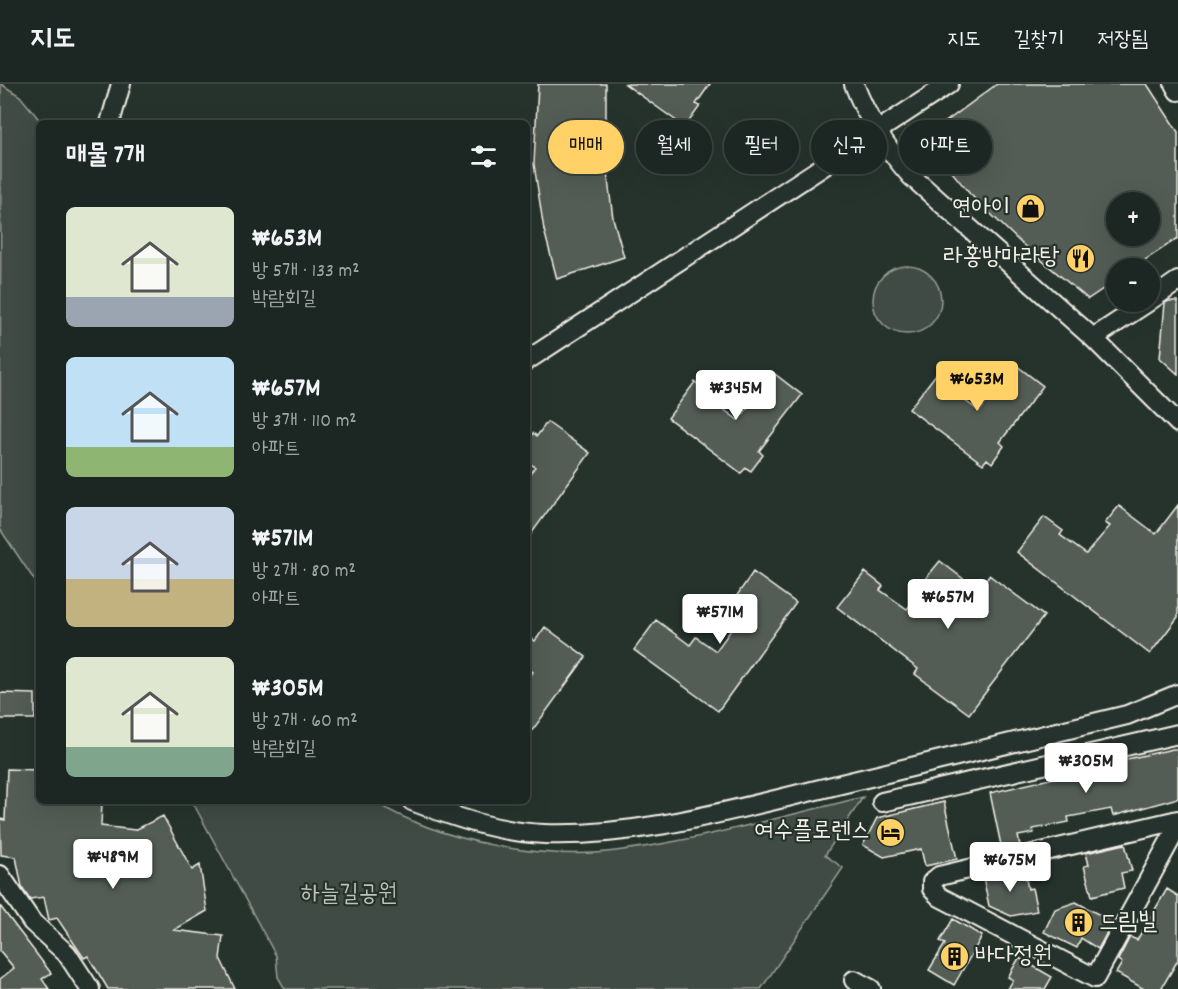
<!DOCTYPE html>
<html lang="ko">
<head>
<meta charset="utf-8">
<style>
  body { margin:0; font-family:Dekko,"Poor Story",sans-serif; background:#29322f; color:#f1f3f6; height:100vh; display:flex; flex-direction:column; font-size:22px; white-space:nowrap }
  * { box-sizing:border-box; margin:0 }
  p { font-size:20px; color:#a0a5a5 }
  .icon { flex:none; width:33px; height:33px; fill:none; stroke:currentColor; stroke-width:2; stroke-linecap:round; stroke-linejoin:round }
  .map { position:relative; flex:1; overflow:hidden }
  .details { position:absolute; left:36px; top:36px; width:494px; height:684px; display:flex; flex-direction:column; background:#1c2622; border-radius:9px; box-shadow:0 6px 24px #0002,0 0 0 2px #3a4340 }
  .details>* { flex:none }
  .hud { position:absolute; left:548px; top:36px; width:540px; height:54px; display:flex; gap:12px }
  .controls { position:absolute; left:1106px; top:108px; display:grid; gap:12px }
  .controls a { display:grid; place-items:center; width:54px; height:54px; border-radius:50%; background:#1c2622; box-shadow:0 6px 24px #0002,0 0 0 2px #3a4340; font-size:30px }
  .price { position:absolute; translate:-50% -51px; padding:0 14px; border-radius:6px; background:#fff; color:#222; font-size:20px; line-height:39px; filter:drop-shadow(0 2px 3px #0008) }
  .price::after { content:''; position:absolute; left:50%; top:36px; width:18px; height:14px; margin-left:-9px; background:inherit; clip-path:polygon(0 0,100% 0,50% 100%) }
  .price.selected { background:#ffd166; color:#111 }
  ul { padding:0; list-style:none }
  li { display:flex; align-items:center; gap:18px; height:150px; padding:0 30px }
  li span { display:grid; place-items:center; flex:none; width:168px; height:120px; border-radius:9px; color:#555 }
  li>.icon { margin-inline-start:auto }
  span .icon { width:72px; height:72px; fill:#fffc; stroke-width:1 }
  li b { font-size:26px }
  h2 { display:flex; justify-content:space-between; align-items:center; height:72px; padding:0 30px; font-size:26px }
  .pill { padding:0 21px; border-radius:27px; background:#1c2622; box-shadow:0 6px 24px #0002,0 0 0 2px #3a4340; font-size:21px; line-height:54px }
  .pill.selected { background:#ffd166; color:#111 }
  header { display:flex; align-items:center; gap:36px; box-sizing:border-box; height:84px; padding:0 30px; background:#1c2622; border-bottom:2px solid #3a4340 }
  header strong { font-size:28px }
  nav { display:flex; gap:33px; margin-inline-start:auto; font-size:21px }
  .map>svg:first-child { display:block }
</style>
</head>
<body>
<header>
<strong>지도</strong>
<nav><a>지도</a><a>길찾기</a><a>저장됨</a></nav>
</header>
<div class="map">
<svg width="1178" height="905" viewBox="0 0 1178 905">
  <rect width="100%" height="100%" fill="#26332d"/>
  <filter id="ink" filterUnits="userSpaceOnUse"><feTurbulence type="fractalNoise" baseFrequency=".0167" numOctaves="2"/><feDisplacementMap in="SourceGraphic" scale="12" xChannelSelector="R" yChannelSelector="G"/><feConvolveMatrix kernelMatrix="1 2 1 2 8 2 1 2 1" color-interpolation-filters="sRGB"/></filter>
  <g filter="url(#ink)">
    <path fill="#414b45" stroke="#9a9e96" stroke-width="1.5" d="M 1,0 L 20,12 L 42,39 L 39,39 L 39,503 L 0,445 Z
      M873 216a34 34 0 1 1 68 0a34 34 0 1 1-68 0Z
      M 863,713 L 825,771 L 843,784 L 761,905 L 285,905 L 278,893 L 276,872 L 192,717 L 373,717 C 441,758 544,778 623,766 C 704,755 784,732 863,713 Z"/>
    <path fill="#525c55" stroke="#f4f1e8" stroke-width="1.5" fill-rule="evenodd" d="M 538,0 L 606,0 L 606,81 L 613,134 L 624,173 L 557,195 L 544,146 L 534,80 Z
      M 625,0 L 710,0 L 696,20 L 700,22 L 685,43 Z
      M 997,0 L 1147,0 L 1178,48 L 1178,154 L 1133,184 L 1116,184 L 1116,196 L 1088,215 L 1021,159 L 970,110 L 924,54 ZM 1116,118 L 1149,118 L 1149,152 L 1116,152 Z
      M 1169,217 L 1178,217 L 1178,290 L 1160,274 L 1165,219 Z
      M 1012,278 L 1043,302 L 1000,358 L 1004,362 L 992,379 L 987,375 L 983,380 L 909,325 L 937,289 L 956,303 L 952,307 L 979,327 L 1002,299 L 998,295 Z
      M 771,287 L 802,311 L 759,367 L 763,371 L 751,387 L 746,384 L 741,389 L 668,334 L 695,298 L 715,312 L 711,316 L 738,336 L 761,308 L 757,304 Z
      M 547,338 L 590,369 L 526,457 L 526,394 L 535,383 L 526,377 L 526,359 L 533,349 L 537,352 Z
      M 1178,421 L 1178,533 L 1150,570 L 1017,468 L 1044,433 L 1063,447 L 1060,451 L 1086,470 L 1110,442 L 1105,439 L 1119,422 L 1156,450 Z
      M 940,477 L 978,506 L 989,491 L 1044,532 L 969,630 L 915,590 L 918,585 L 837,523 L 865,488 L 883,502 L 880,506 L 907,525 L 930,497 L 926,494 Z
      M 753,488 L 796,519 L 718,627 L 634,566 L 656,536 L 690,561 L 696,553 L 716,567 L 741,532 L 729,523 Z
      M 545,543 L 586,573 L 526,655 L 526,597 L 533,588 L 526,583 L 526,551 L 535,557 Z
      M 0,609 L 35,610 L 35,635 L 0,635 Z
      M 1173,665 L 1178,665 L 1178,714 L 1113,732 L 1111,725 L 1068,733 L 1069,738 L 1033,745 L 1034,749 L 1018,752 L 1020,762 L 1002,766 L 990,709 L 1063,692 L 1063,689 Z
      M 7,685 L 39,686 L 39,717 L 102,717 L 101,742 L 135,746 L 163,732 L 192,786 L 200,781 L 207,827 L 174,846 L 223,852 L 220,874 L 235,905 L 108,905 L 88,872 L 84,874 L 57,834 L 49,836 L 44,813 L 30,815 L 22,803 L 16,773 L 1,771 L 0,735 L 5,736 Z
      M 944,718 L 957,775 L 925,782 L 921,765 L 884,773 L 863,761 L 877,734 Z
      M 1125,760 L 1132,787 L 1121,789 L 1124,804 L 1092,812 L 1084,782 L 1089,781 L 1086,769 Z
      M 1024,784 L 1028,805 L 1032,804 L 1037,827 L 1011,832 L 989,822 L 983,793 Z
      M 1167,805 L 1178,812 L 1178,876 L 1161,905 L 1144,905 L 1116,889 L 1122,879 L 1118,876 L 1130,853 L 1137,856 Z
      M 1076,818 L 1109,836 L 1107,841 L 1110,843 L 1098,865 L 1081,854 L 1077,864 L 1044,848 L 1055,825 Z
      M 0,822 L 51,889 L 42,895 L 49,905 L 0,905 L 0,895 L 14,884 L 0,867 Z
      M 953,835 L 982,852 L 954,901 L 929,886 L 945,860 L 940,857 Z
      M 1019,874 L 1052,893 L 1045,905 L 1008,905 L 1013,896 L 1008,893 Z"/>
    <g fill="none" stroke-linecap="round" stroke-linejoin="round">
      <defs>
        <path id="street" d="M 854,0 C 867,35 887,65 911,92 L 1093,254 L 1178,339
          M 1174,0 L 1178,7
          M 110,39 L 121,0
          M 1149,217 L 1178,197
          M 1093,254 L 1148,218
          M 526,277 L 949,0
          M 412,717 C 454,733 497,748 544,750 C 635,753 724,728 812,707 C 917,682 1022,656 1127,631 L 1178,610
          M 882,718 L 1178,650
          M 1178,736 L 939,792 L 932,798 L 932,805 L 940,813 L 1095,894 L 1178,742
          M 0,791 L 32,838 L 67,870 L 90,905
          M 854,896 L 871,905"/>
      </defs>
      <use href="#street" stroke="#f4f1e8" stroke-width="22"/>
      <use href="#street" stroke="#26332d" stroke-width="18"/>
    </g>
  </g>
  <defs>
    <symbol id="shop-disc" viewBox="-11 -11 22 22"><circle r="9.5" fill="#ffd166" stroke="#26332d"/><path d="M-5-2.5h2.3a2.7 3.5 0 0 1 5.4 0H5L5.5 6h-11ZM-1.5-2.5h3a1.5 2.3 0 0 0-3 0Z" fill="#111"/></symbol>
    <symbol id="restaurant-disc" viewBox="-11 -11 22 22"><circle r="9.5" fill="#ffd166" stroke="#26332d"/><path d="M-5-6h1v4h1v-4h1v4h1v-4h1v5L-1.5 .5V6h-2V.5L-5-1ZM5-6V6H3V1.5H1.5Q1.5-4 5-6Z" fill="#111"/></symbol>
    <symbol id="hotel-disc" viewBox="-11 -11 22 22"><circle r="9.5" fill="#ffd166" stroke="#26332d"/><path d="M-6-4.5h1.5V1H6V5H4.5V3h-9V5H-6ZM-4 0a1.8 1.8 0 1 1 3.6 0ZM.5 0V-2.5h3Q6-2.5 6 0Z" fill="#111"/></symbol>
    <symbol id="building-disc" viewBox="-11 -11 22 22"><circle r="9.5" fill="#ffd166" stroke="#26332d"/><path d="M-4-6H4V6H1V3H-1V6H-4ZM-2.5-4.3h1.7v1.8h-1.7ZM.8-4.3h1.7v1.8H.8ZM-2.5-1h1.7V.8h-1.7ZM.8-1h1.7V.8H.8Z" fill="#111"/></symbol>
  </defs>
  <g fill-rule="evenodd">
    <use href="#shop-disc" x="1014" y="108" width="33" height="33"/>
    <use href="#restaurant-disc" x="1064" y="158" width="33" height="33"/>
    <use href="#hotel-disc" x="874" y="732" width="33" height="33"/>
    <use href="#building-disc" x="1062" y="822" width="33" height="33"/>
    <use href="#building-disc" x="938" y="856" width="33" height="33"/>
  </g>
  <g text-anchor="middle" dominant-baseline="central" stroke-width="4.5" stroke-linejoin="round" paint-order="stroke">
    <g font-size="24" fill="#f4f1e8" stroke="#26332d" text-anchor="end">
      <text x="1010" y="125">연아이</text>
      <text x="1059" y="174">라홍방마라탕</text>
      <text x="870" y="748">여수플로렌스</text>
      <text x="1099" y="839" text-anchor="start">드림빌</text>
      <text x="975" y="873" text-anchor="start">바다정원</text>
    </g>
    <g font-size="24" fill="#bebfb7" stroke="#26332d">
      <text x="349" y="811">하늘길공원</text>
    </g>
  </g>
</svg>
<div class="controls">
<a>+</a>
<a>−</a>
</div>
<b class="price selected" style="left:977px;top:328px">₩653M</b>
<b class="price" style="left:736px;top:337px">₩345M</b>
<b class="price" style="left:948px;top:546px">₩657M</b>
<b class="price" style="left:720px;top:561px">₩571M</b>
<b class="price" style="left:1086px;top:710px">₩305M</b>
<b class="price" style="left:113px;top:806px">₩489M</b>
<b class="price" style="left:1010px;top:809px">₩675M</b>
<div class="hud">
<a class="pill selected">매매</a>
<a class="pill">월세</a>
<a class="pill">필터</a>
<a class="pill">신규</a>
<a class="pill">아파트</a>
</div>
<section class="details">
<h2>매물 7개<svg class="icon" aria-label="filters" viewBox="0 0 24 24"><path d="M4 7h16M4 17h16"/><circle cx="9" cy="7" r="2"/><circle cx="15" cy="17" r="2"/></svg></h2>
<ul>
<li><span style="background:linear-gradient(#dfe7d0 75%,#9aa5b1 0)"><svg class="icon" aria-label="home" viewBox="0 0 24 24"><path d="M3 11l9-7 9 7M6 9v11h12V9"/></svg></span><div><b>₩653M</b><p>방 5개 · 133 m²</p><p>박람회길</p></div></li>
<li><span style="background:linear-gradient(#bfe0f5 75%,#8fb573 0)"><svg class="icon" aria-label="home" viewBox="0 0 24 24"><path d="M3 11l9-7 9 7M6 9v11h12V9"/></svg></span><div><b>₩657M</b><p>방 3개 · 110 m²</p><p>아파트</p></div></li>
<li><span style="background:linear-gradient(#c9d6e8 60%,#c2b280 0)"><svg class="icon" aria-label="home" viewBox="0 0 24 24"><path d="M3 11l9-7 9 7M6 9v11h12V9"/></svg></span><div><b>₩571M</b><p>방 2개 · 80 m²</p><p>아파트</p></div></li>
<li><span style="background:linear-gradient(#dfe7d0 75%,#7fa58c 0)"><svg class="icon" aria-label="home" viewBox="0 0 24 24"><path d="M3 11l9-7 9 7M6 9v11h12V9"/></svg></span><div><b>₩305M</b><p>방 2개 · 60 m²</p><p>박람회길</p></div></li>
</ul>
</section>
</div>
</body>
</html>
